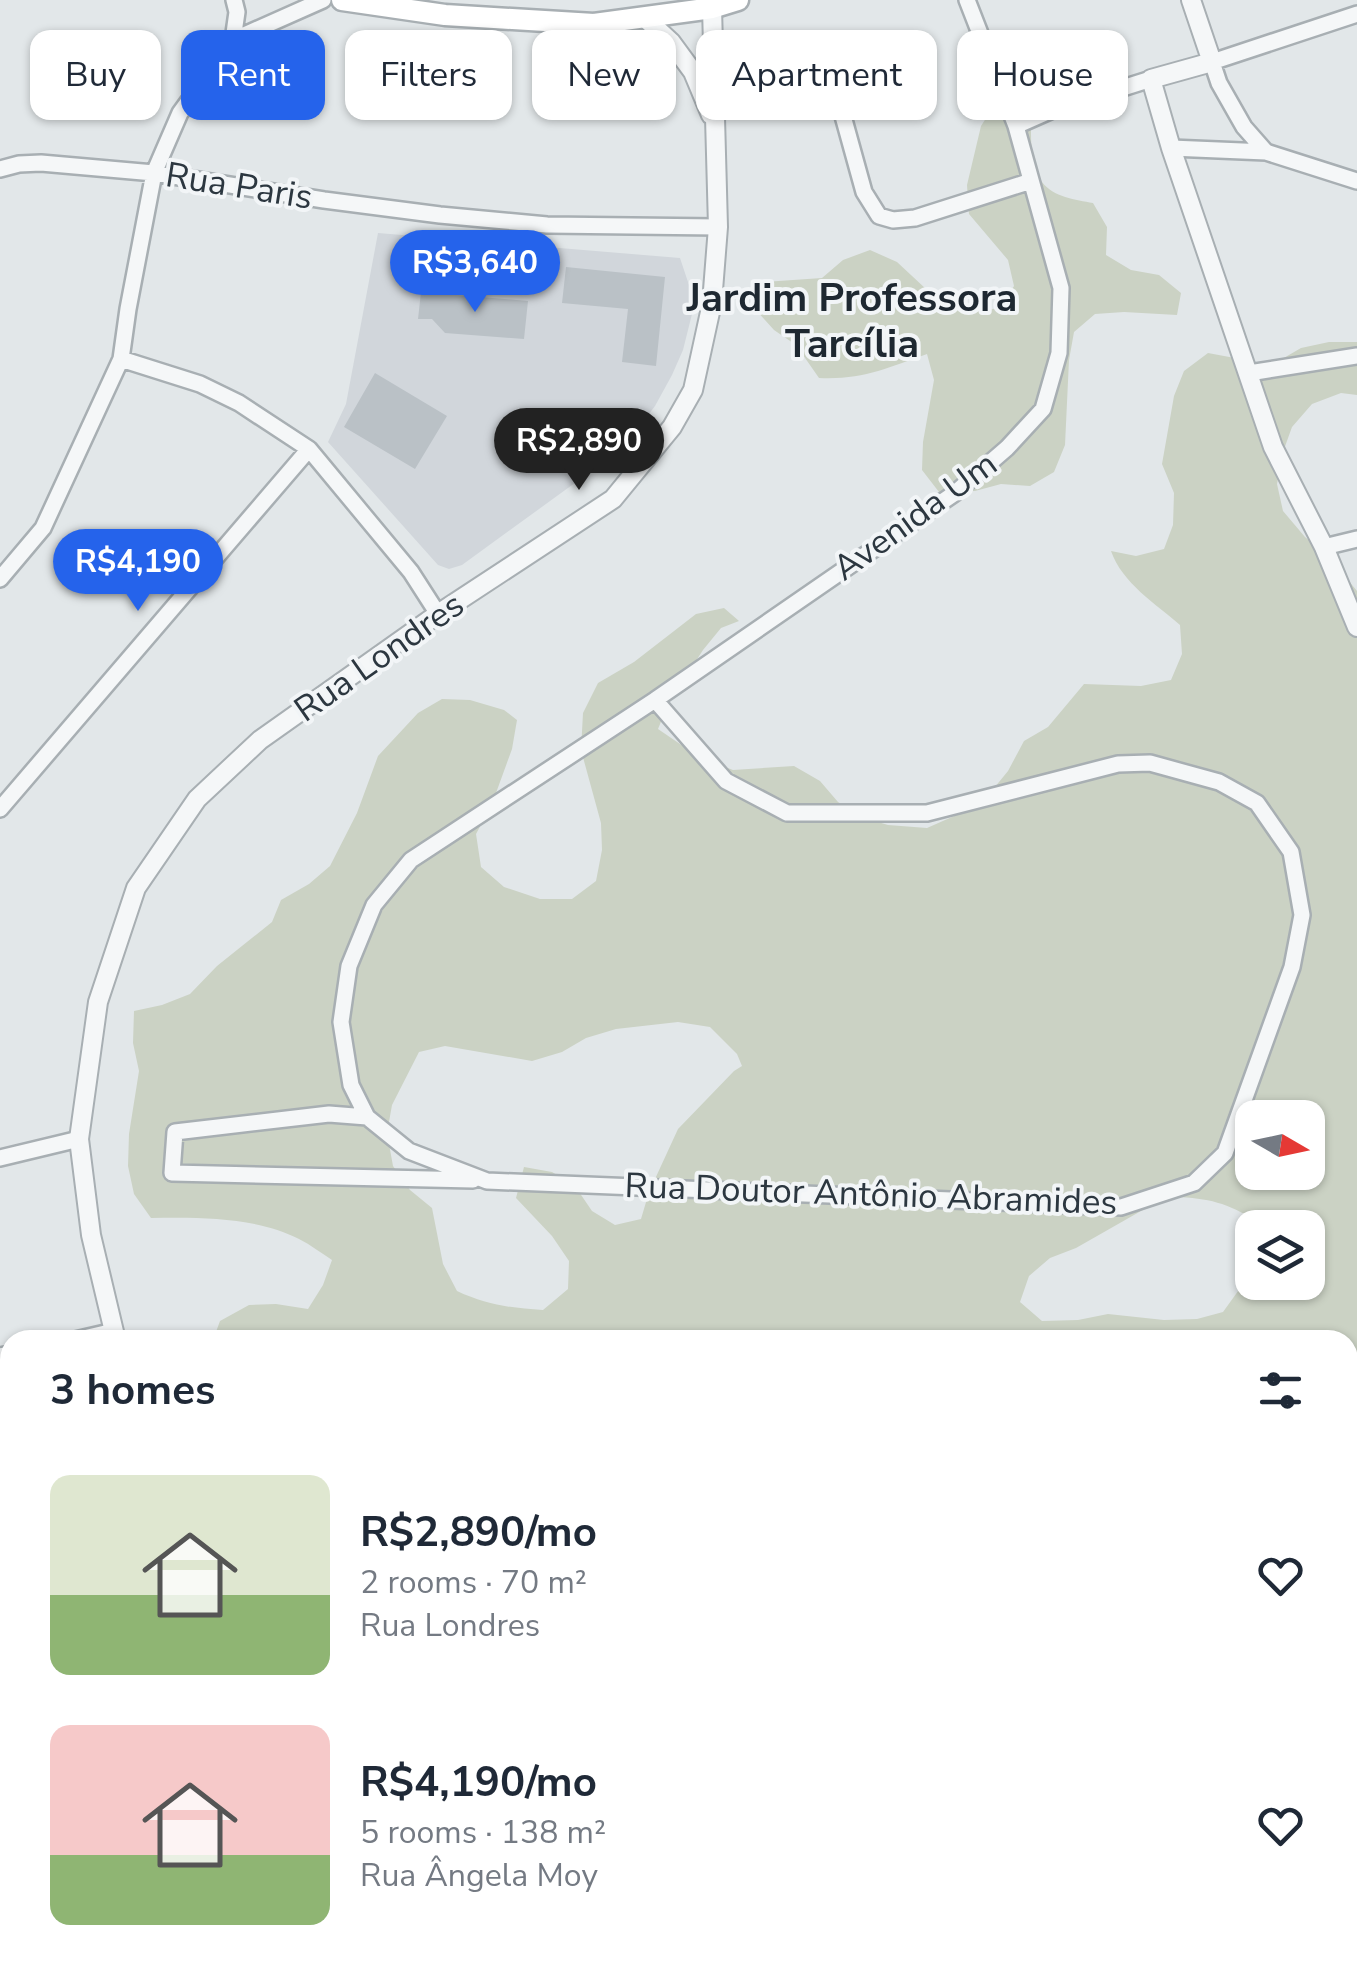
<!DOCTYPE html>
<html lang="en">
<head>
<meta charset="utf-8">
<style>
  body { margin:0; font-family:"Nunito Sans",sans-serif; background:#f2f2f3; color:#1f2937; height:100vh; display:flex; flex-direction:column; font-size:38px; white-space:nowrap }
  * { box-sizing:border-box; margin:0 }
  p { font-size:32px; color:#747a83 }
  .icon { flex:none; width:55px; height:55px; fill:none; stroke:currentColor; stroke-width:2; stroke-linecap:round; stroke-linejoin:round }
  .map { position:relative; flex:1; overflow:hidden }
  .panel { position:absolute; left:0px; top:1330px; width:1358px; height:640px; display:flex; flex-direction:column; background:#fff; border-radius:30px 30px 0 0; box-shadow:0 2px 8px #0004 }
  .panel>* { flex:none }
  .hud { position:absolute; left:30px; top:30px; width:1298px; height:90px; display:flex; gap:20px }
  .needle { width:65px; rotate:99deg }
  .tools { position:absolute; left:1235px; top:1100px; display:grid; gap:20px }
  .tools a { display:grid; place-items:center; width:90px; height:90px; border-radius:20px; background:#fff; box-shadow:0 2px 8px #0004; font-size:50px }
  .price { position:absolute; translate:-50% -85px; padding:0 22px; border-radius:35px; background:#2563eb; color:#fff; font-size:32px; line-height:65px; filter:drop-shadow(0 2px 5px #0008) }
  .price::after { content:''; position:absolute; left:50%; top:60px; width:30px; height:22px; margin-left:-15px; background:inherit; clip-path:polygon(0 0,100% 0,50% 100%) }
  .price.active { background:#222; color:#fff }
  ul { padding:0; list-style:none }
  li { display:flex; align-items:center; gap:30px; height:250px; padding:0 50px }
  li span { display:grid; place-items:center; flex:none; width:280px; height:200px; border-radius:20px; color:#555 }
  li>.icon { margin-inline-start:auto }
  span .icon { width:120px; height:120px; fill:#fffc; stroke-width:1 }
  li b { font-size:42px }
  h2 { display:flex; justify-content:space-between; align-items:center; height:120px; padding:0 50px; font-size:42px }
  .pill { padding:0 35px; border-radius:20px; background:#fff; box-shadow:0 2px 8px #0004; font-size:35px; line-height:90px }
  .pill.active { background:#2563eb; color:#fff }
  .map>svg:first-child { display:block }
</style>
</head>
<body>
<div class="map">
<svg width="1357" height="1970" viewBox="0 0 1357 1970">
  <rect width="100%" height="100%" fill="#e2e7e9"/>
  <path fill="#d1d6db" d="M 378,233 L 680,258 L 692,294 L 692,314 L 683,350 L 672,375 L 655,406 L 623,448 L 462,565 L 449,569 L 438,565 L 328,442 L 346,404 Z"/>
  <path fill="#cbd2c4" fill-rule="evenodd" d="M 1010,81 L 1033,96 C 1031,121 1027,161 1042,182 C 1053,197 1076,200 1093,203 L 1107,227 L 1106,255 L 1131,270 L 1159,275 L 1181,293 L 1177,315 L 1124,312 L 1095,314 L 1074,332 L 1069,360 L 1065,445 L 1054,472 L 1030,486 L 1001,484 L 975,491 L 939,492 L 922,470 L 923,442 L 934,380 L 927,354 C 887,368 863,380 819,378 L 796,345 L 774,330 L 756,310 L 764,282 L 822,278 L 843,260 L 870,250 L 897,262 L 940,302 L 966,313 L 1000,308 L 1014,286 L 1008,260 L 969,214 L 967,185 L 981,126 Z
    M 1329,342 L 1357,342 L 1357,395 L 1341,393 L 1312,404 L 1292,427 L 1283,452 L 1277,484 L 1283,511 L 1305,537 L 1329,557 L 1357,591 L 1357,1745 L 1348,1735 L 1348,1340 L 213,1340 L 220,1321 L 249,1305 L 276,1304 L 308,1309 L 323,1285 L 332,1260 C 321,1253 311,1245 299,1239 C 256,1217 199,1217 151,1218 L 134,1194 L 128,1166 L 129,1134 L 139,1071 L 133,1043 L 134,1011 L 162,1005 L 190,994 L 217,966 L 272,922 L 281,900 L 309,884 L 330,866 L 357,813 L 378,756 L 418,713 L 442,699 L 470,700 L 504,710 L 517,720 L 512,749 L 492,804 L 476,834 L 481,867 L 504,887 L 540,899 L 572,899 L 596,881 L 602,850 L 601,823 L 581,750 L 583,713 L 598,683 L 634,662 L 696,614 L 724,608 L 739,621 L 721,628 L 703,650 L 669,702 L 658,729 L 699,757 L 733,770 L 794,766 L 820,781 L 838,802 L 861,817 L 888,825 L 927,828 L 961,813 L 990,793 L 1008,771 L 1024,741 L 1048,727 L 1084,684 L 1141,686 L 1171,680 L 1182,654 L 1180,625 C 1156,604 1122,583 1111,551 L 1136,556 L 1164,549 L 1173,525 L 1174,493 L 1162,464 L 1174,396 L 1184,371 L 1208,353 L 1240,359 L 1265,369 L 1301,348 ZM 678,1022 L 710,1027 L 737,1054 L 742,1066 L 734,1071 L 678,1129 L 649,1192 L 641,1219 L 615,1225 L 592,1211 L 575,1186 L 552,1172 L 524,1167 L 516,1198 L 552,1236 L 569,1261 L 568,1289 L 543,1310 C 510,1308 487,1305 457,1291 L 443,1264 L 432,1208 L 410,1190 L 393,1166 L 387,1133 L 392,1105 L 419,1052 L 445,1046 L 532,1061 L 562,1052 L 586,1038 L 616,1029 ZM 1252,1118 L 1308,1118 L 1308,1172 L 1252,1172 ZM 1175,1197 C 1208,1198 1228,1203 1256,1221 L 1255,1227 L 1308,1228 L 1308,1282 L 1252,1282 L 1252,1243 L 1241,1287 L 1223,1312 L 1197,1319 L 1164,1320 L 1108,1314 L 1078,1320 L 1042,1321 L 1020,1302 L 1029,1276 L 1050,1258 L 1076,1248 L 1148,1207 Z
    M 10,1566 L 10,1811 L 0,1812 L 0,1568 Z
    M 105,1960 L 246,1960 L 244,1970 L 0,1970 L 0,1967 Z
    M 656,1960 L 700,1960 L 725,1970 L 655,1970 Z
    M 782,1960 L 1322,1960 L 1357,1967 L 1357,1970 L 804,1970 Z"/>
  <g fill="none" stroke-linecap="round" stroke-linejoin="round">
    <path stroke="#a1bbc6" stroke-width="5" d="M 0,1666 L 10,1663
      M 1208,1960 L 1232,1970"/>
  </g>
  <path fill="#bac1c6" d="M 566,267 L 665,277 L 656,366 L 622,362 L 628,309 L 562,303 Z
    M 421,292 L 528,301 L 524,339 L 445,333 L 432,319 L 418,319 Z
    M 375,373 L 447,416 L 415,469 L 344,427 Z
    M 556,1960 L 606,1960 L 604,1970 L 555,1970 Z"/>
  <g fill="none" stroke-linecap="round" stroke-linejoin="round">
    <defs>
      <path id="service" d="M 0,1818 L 10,1818"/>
      <path id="minor" d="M 1357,14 L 1212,62 L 1219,83 L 1244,127 L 1266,152 L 1357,181
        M 233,40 L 323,0
        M 843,116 L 864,192 L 879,216 L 893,220 L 915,218 L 1031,181
        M 1016,126 L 1050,111 L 1151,79
        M 1171,148 L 1266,152
        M 0,169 L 19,164 L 41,163 L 154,173 L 324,200 L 440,215 L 547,225 L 718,227
        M 121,359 L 200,384 L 239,403 L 309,449 L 411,572 L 438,614
        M 1249,373 L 1357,356
        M 1324,547 L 1357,539
        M 0,579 L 43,528 L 121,359 L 128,309 L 154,173 L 180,113 L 233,40 L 237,12 L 234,0
        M 655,700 L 726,781 L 787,813 L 927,813 L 1118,764 L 1150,763 L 1219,782 L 1257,803 L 1291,852 L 1302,915 L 1292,967 L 1225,1153 L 1194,1183 L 1121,1207 L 487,1181 L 409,1151 L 367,1117 L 351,1085 L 341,1022 L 349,966 L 374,905 L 411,860 L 655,700 L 955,493 L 1007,448 L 1043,409 L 1059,353 L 1061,288 L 1016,126 L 967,0
        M 0,809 L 309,449
        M 367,1117 L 329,1114 L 175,1132 L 172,1173 L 473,1180
        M 0,1158 L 79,1139
        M 75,1340 L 114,1331
        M 0,1356 L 10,1354
        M 1350,1911 L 1357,1893"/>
      <path id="tertiary" d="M 1191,0 L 1212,62 L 1151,79 L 1171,148 L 1273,447 L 1324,547 L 1357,627
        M 644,17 L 671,42 L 693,72 L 711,115
        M 116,1340 L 91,1235 L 79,1139 L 98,1002 L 136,888 L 197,799 L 260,740 L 438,614 L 613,499 L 672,427 L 693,390 L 712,303 L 718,227 L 712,8
        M 0,1553 L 10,1551
        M 1348,1757 L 1357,1762
        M 0,1947 L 10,1946
        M 751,1960 L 779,1970"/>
      <path id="secondary" d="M 342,0 L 445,15 L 594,24 L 712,8 L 738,0"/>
    </defs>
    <use href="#service" stroke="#a8afb3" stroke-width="12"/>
    <use href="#minor" stroke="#a8afb3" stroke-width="20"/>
    <use href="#tertiary" stroke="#a8afb3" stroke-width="22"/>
    <use href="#secondary" stroke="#a8afb3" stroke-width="25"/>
    <use href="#service" stroke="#f5f7f8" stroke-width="8"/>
    <use href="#minor" stroke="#f5f7f8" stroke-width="15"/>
    <use href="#tertiary" stroke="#f5f7f8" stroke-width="18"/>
    <use href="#secondary" stroke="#fff" stroke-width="20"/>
    <defs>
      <path id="rail" d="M 0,1874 L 10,1873
        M 914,1960 L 933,1970"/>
    </defs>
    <use href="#rail" stroke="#7d8992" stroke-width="9"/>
    <use href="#rail" stroke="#f2f5f7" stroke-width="5" stroke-dasharray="15" stroke-linecap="butt"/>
  </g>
  <g text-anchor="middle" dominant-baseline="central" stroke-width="8" stroke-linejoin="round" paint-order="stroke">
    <g font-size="35" fill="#2c3740" stroke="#f2f5f7">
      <text transform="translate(239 186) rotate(9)">Rua Paris</text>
      <text transform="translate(915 516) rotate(-36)">Avenida Um</text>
      <text transform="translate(379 657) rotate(-35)">Rua Londres</text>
      <text transform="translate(871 1194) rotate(2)">Rua Doutor Antônio Abramides</text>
    </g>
    <g font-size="40" font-weight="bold" fill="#1e2831" stroke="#f2f5f7">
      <text x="852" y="298">Jardim Professora<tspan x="852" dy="46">Tarcília</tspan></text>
    </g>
  </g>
</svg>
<div class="tools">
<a><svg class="needle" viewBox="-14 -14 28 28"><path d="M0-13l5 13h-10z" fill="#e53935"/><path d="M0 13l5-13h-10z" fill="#747a83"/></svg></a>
<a><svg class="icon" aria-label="layers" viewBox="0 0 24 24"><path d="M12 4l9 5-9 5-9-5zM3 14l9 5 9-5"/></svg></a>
</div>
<b class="price" style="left:475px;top:315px">R$3,640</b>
<b class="price active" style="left:579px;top:493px">R$2,890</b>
<b class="price" style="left:138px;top:614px">R$4,190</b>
<div class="hud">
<a class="pill">Buy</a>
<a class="pill active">Rent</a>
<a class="pill">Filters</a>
<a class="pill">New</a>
<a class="pill">Apartment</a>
<a class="pill">House</a>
</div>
<section class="panel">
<h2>3 homes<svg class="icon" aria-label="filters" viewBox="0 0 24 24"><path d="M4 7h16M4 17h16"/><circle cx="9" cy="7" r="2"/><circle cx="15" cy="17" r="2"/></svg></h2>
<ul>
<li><span style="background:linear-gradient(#dfe7d0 60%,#8fb573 0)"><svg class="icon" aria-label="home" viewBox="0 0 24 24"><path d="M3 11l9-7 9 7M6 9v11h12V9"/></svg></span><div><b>R$2,890/mo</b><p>2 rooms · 70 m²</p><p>Rua Londres</p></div><svg class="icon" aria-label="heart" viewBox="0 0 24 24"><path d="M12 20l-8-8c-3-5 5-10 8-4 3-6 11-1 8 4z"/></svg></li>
<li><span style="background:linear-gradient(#f6c9c9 65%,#8fb573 0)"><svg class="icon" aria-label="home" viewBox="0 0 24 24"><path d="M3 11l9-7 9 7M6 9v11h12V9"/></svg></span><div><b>R$4,190/mo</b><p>5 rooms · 138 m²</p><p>Rua Ângela Moy</p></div><svg class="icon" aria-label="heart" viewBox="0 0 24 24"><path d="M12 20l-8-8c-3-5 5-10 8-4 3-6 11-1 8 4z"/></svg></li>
</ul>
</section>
</div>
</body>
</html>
